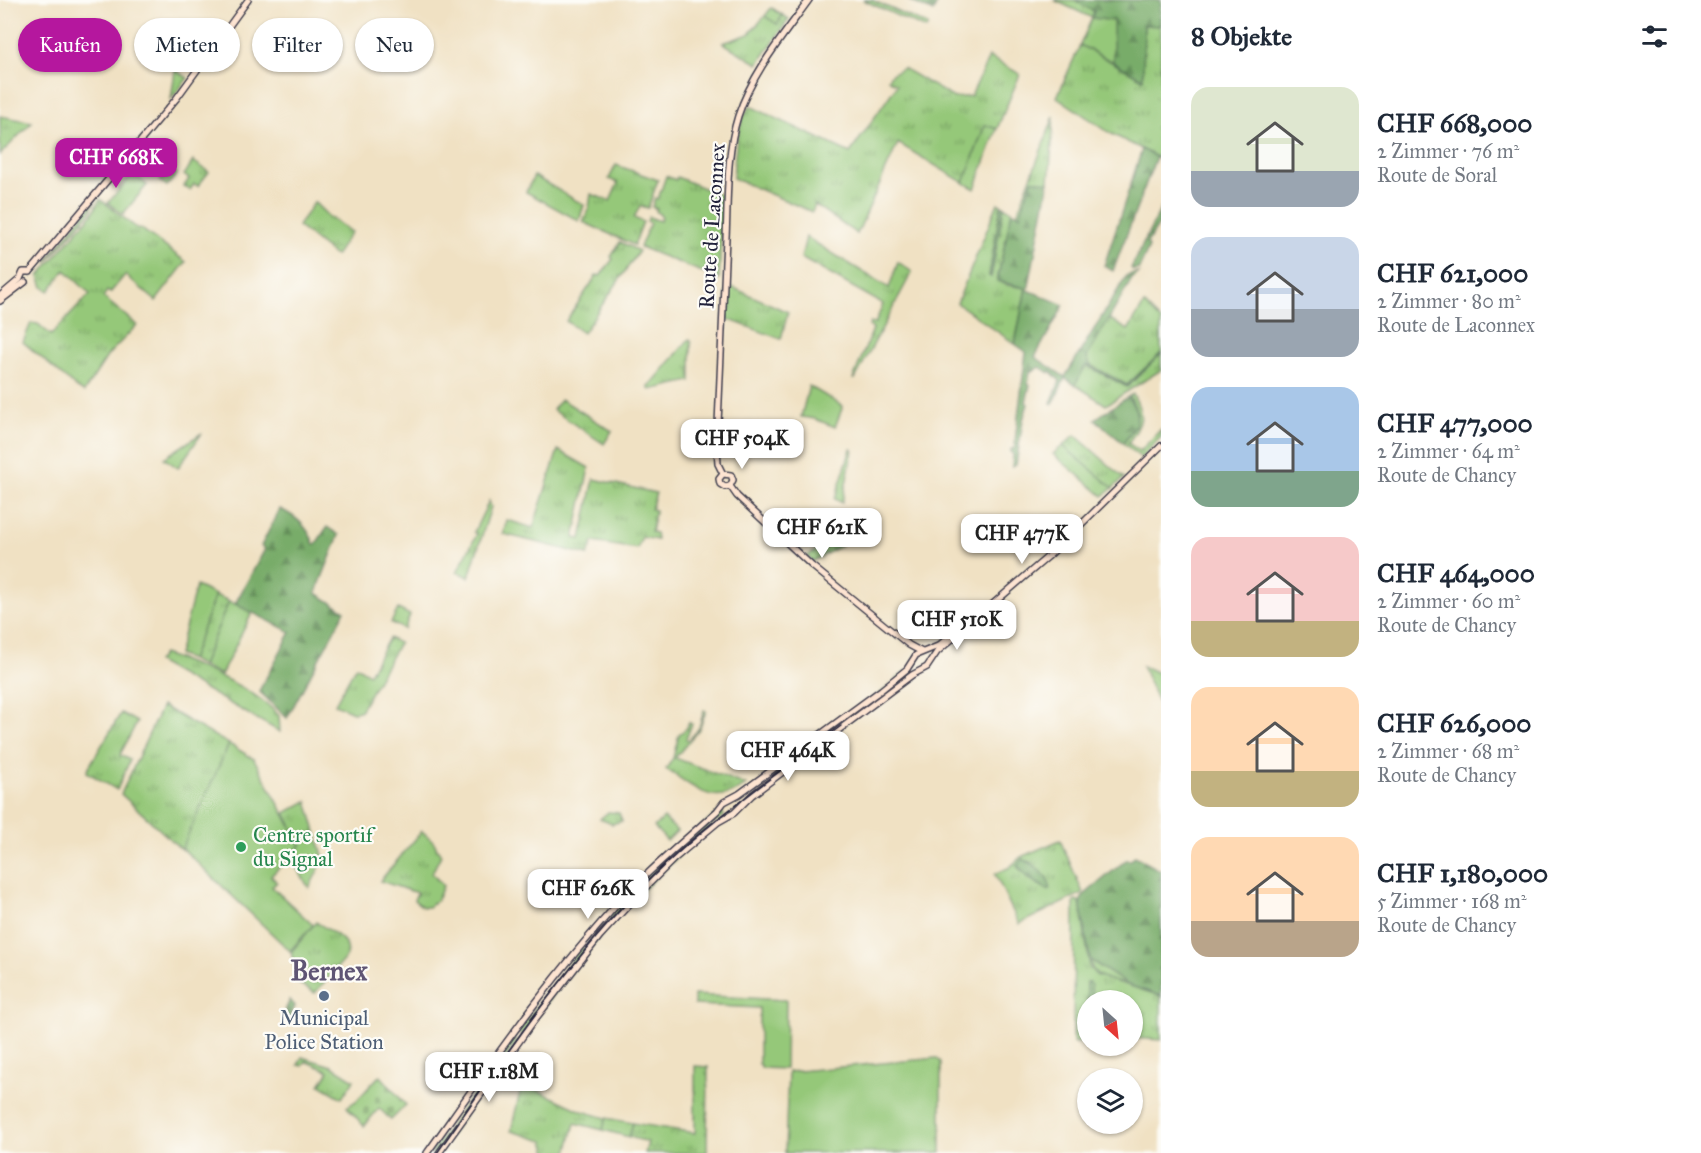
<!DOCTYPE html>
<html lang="de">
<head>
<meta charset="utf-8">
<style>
  body { margin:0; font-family:"IM FELL Great Primer",serif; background:#f2f2f3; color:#1f2937; height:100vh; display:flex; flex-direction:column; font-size:22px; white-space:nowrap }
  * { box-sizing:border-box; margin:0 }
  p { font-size:20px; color:#747a83 }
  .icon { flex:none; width:33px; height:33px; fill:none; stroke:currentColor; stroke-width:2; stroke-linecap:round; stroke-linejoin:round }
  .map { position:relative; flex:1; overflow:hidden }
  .details { display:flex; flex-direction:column; background:#fff; width:540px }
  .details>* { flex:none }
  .banner { position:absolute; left:18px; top:18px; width:570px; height:54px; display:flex; gap:12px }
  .needle { width:39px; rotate:153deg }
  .buttons { position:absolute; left:1077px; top:990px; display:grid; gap:12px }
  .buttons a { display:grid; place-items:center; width:66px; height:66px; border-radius:50%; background:#fff; box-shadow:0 2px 4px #0004; font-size:30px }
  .price { position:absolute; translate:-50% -51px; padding:0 14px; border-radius:12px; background:#fff; color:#222; font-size:20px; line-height:39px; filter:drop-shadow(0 2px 3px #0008) }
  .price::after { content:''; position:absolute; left:50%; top:36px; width:18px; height:14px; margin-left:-9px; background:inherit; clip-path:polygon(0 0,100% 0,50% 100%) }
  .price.selected { background:#b5179e; color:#fff }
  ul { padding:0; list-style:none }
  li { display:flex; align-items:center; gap:18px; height:150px; padding:0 30px }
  li span { display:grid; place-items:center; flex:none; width:168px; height:120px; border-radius:18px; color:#555 }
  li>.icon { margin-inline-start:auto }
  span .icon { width:72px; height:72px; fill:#fffc; stroke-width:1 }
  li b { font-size:26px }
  h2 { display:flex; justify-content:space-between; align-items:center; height:72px; padding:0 30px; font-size:26px }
  .chip { padding:0 21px; border-radius:27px; background:#fff; box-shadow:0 2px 4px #0004; font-size:21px; line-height:54px }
  .chip.selected { background:#b5179e; color:#fff }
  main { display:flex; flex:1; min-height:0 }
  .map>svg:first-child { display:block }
</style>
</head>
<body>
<main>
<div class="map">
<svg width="1161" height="1153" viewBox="0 0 1161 1153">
  <defs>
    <pattern id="grass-tufts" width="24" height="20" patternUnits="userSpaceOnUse" patternTransform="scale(1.5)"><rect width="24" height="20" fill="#95c879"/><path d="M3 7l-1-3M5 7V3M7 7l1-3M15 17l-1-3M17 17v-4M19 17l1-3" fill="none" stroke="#79a264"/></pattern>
    <pattern id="forest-firs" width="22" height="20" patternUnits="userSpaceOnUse" patternTransform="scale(1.5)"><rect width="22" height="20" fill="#78ac69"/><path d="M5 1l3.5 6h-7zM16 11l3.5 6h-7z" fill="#628c58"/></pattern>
    <pattern id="cemetery-stones" width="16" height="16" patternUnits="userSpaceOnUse" patternTransform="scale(1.5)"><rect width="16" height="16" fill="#95c879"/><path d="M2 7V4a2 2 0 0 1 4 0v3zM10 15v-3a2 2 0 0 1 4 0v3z" fill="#79a264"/></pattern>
  </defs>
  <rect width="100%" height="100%" fill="#fdfcf7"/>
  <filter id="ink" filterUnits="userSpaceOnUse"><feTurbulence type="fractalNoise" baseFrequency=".0167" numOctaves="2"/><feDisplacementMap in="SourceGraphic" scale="12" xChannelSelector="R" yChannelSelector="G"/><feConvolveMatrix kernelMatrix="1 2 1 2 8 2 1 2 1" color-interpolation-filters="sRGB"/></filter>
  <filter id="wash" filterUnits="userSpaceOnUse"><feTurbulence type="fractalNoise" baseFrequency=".008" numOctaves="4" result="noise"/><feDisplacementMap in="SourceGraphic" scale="24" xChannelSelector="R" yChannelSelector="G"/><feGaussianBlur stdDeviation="1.35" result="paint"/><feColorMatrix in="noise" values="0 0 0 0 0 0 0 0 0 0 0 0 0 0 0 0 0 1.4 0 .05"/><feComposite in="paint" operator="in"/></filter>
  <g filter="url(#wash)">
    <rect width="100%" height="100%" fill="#f0e1c3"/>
    <path fill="url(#grass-tufts)" stroke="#5c755a" stroke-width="1.5" fill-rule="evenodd" d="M 863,0 L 872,0 L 928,25 L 926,29 Z
      M 1054,0 L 1075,0 L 1094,11 L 1092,18 Z
      M 772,8 L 789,19 L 758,64 L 723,43 L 749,34 L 765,16 L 777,24 L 782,16 Z
      M 1144,24 L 1160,26 L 1161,28 L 1161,159 L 1110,133 L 1057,97 L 1080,45 L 1143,79 Z
      M 989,57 L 1020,74 L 997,129 L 985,125 L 964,183 L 898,143 L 857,234 L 815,205 L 812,212 L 733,178 C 735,153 736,125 750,106 L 850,153 L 897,85 L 888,79 L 891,74 L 903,68 L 954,98 L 971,96 Z
      M 175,70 L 188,78 L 171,99 Z
      M 0,116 L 32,122 L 0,155 Z
      M 1054,116 L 1049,182 L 1032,181 L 1020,215 L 1017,214 Z
      M 193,161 L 209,172 L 198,186 L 194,184 L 190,190 L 184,186 L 189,179 L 184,175 Z
      M 616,165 L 658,180 L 648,208 L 640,206 L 634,218 L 643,222 L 634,245 L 583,222 L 589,207 L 591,194 L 610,201 L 618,183 L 609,179 Z
      M 666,176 L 676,180 L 677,177 L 723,196 L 719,279 L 640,247 L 650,223 L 647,221 L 649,217 L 660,221 L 662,217 L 656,211 L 657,209 L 652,207 L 655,198 L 658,199 Z
      M 96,198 L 90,212 L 47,262 L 47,260 Z
      M 100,199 L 138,229 L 140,228 L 186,262 L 156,301 L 125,275 L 110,293 L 107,291 L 103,297 L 137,325 L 108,355 L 84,392 L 77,388 L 23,342 L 31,323 L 38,324 L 51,335 L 90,294 L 65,270 L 49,291 L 43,287 L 39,276 L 92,214 Z
      M 314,202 L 328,216 L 351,232 L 335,256 L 298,226 Z
      M 998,203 L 1001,205 L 989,275 L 991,277 L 1004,206 L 1012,211 L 997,281 L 1007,285 L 1026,288 L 1015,344 L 957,303 Z
      M 806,237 L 889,288 L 898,262 L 912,272 L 855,379 L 853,379 L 873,329 L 869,326 L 870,323 L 875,324 L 883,304 L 801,258 Z
      M 620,242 L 639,251 L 583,333 L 566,321 L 597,275 L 600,276 L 613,259 L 611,257 Z
      M 727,285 L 788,312 L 781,339 L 727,319 Z
      M 1144,304 L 1161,321 L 1161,370 L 1106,405 L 1065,378 L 1103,315 L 1128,330 Z
      M 689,339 L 691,341 L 691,381 L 650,390 L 648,388 Z
      M 1133,394 C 1145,416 1143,423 1128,443 L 1140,451 L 1161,429 L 1161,437 L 1141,458 L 1123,443 C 1137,427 1142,416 1129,396 Z
      M 561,399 L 612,431 L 604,444 L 553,410 Z
      M 202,433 L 178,468 L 164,458 Z
      M 1075,435 L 1124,478 L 1113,488 L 1063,446 Z
      M 851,449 L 853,450 L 842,503 L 835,499 Z
      M 558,450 L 589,468 L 574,538 L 581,539 L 594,479 L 656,493 L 651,509 L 655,510 L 655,513 L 651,532 L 656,533 L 657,540 L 642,537 L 637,549 L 593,542 L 588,555 L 503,534 L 507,520 L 533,528 Z
      M 489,501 L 491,507 L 469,577 L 457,572 L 477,534 L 474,532 Z
      M 835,539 L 842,545 L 813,561 L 807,556 Z
      M 215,595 L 229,601 L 202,666 L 191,660 Z
      M 398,609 L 410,615 L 404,629 L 391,623 Z
      M 389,638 L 399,643 L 360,711 L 353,712 L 335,704 L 356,666 L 369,674 Z
      M 163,654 C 197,665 257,689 279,716 L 280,732 L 157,662 Z
      M 1142,666 L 1161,674 L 1161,709 Z
      M 906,671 L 909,676 L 818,744 L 818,740 L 888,687 Z
      M 162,706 L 229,744 L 182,850 L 121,794 Z
      M 704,710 L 706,711 L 699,729 L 675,758 L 746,785 C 713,809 695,787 666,769 L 673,758 L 679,734 L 686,729 L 689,722 L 692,724 L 686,739 L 689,740 L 699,728 Z
      M 121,713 L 137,722 L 120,755 L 130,760 L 117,790 L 87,772 L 87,770 Z
      M 307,801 L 324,859 L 309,888 L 290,857 L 301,845 L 285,813 Z
      M 721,810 L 724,816 L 711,825 L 612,920 L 608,917 L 662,861 Z
      M 608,812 L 619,813 L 622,821 L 612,824 L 600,819 Z
      M 422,831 L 433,841 L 441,855 L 432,873 L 443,886 L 437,900 L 428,907 L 423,907 L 414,900 L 417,893 L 380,881 Z
      M 1060,840 L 1083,893 L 1019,924 L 995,874 L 1010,867 L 1021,857 ZM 1029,861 L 1040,872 L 1048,890 C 1036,883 1023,877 1017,865 Z
      M 1076,900 L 1080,902 L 1090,968 L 1096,975 L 1161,996 L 1161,1040 L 1133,1038 L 1132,1000 L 1093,1000 L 1090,982 L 1087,982 L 1087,1042 L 1073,1043 L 1074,901 Z
      M 316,922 C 328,930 352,939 347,956 L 315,993 L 298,983 L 291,952 Z
      M 608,923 L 609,924 L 522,1035 L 517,1032 L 582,947 L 585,949 Z
      M 512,1039 L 517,1041 L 438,1153 L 431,1153 Z
      M 302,1057 L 332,1066 L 354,1080 L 342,1098 L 320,1085 L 329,1071 L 306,1061 L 303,1066 L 298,1065 Z
      M 695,1066 L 708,1067 L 707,1153 L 645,1153 L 648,1142 L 629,1137 L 633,1123 L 695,1133 Z
      M 522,1083 L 582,1111 L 606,1118 L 603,1130 L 575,1123 L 567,1153 L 548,1153 L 544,1141 L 511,1131 Z"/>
    <path fill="url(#forest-firs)" stroke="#4d6752" stroke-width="1.5" d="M 908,0 L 939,0 L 933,12 Z
      M 1075,0 L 1161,0 L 1160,26 L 1144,25 L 1143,79 L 1113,62 L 1113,21 L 1092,18 L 1094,11 Z
      M 1142,149 L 1156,157 L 1113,271 L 1104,266 Z
      M 1032,180 L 1049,182 L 1028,290 L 1064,305 L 1035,357 L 1065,377 L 1127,275 L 1139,273 L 1132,279 L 1087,357 L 1090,365 L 1127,385 L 1161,353 L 1161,354 L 1127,387 L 1086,365 L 1075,385 L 1065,378 L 1053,404 L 1051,403 L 1060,381 L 1050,371 L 1049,373 L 1040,367 L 1030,372 L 1028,384 L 1030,385 L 1026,402 L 1028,404 L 1023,420 L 1016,465 L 1012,467 L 1013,454 L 1010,452 L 1011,449 L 1014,449 L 1026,352 L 1015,344 L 1026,288 L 997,281 L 1012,211 L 1020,215 Z
      M 1001,205 L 1004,206 L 991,277 L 989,276 Z
      M 1161,208 L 1161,221 L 1147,243 L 1149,247 L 1139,269 L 1133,270 L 1131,268 Z
      M 1129,396 C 1142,417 1138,426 1123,443 L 1095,419 Z
      M 280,509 C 296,516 308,527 314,544 L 316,544 L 327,527 L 339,535 L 316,593 L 345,611 L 287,718 L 259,691 L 291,632 L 235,604 L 265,549 L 261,546 Z
      M 1135,856 L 1161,871 L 1161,996 L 1128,985 L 1090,960 L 1080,902 L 1084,895 L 1126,860 L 1131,860 Z
      M 1022,859 C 1032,862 1052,878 1050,889 L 1048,890 L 1027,877 L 1017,865 Z
      M 1087,982 L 1090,982 L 1093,1000 L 1088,1000 L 1087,1042 Z
      M 290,1000 L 295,1006 L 290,1019 L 284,1017 L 283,1015 Z"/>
    <path fill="url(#cemetery-stones)" stroke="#5c755a" stroke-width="1.5" d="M 380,1075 L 406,1105 L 391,1120 L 379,1108 L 364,1126 L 347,1107 L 357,1100 Z"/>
    <path fill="#95c879" stroke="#5c755a" stroke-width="1.5" d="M 771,8 L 782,16 L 777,24 L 765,16 Z
      M 1092,18 L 1113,21 L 1113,62 L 1080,45 Z
      M 985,125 L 997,129 L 975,189 L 964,183 Z
      M 170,168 L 177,174 L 167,186 L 160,181 Z
      M 133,173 L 147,185 L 123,214 L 108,203 Z
      M 534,176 L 584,205 L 579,221 L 526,192 Z
      M 809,386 L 843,406 L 835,427 L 815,419 L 801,417 Z
      M 1063,446 L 1113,488 L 1103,496 L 1053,454 Z
      M 196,586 L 215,595 L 191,660 L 178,655 Z
      M 229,601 L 252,613 L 221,675 L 202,666 Z
      M 229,744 L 254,759 L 301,845 L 271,876 L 277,882 L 272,887 L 313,925 L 290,951 L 182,848 Z
      M 664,818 L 677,831 L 667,841 L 654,827 Z
      M 1090,960 L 1128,985 C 1112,980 1091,979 1090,960 Z
      M 694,995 L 786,1000 L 785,1069 L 761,1068 L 761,1065 L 759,1064 L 759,1008 L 694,1005 Z
      M 936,1058 L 941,1062 L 941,1153 L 785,1153 L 788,1072 Z
      M 606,1118 L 633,1123 L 629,1137 L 603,1130 Z"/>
  </g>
  <g filter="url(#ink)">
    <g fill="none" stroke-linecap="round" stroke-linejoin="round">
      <defs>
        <path id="secondary" d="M 30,272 L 176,99 L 248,0
          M 0,296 L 20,279 L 23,272 L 30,272
          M 0,301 L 25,282
          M 723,474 L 718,464 L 717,447 C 720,377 723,308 726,238 C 728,198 726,154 738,116 C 752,73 783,36 809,0
          M 723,474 L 731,475 L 733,480 L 730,486 L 737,496 L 812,566 L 909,645 L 922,652
          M 723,474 L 719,479 L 720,484 L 725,487 L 730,486
          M 427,1153 C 489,1066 550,977 623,898 C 652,867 685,840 717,811 L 724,802 L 739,794 L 881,690 L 907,669 L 916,655 L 938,646 L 976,616
          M 439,1153 L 533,1022 L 600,936 L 635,898 L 674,859 L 718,822 L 734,813 L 752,795 L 912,675 L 927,667 L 937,652 L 1051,554 L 1161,446"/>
      </defs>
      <use href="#secondary" stroke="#413f4f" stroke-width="8"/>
      <use href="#secondary" stroke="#fde4d1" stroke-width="5"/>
      <path stroke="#22223b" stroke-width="1.5" d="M 437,1153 C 502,1060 566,964 646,883 C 705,824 774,776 841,726"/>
    </g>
  </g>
  <circle fill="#2e9e5b" stroke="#fdfcf7" stroke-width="2" cx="241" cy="847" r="6"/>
  <circle fill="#5c6f8a" stroke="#fdfcf7" stroke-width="2" cx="324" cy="996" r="6"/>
  <g text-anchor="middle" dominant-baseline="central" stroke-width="4.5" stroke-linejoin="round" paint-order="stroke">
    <g font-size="21" fill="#22223b" stroke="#fdfcf7">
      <text transform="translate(712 226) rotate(-86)">Route de Laconnex</text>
    </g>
    <g font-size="21" fill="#27864d" stroke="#fdfcf7" text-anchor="start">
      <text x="253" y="835">Centre sportif<tspan x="253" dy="24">du Signal</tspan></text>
    </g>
    <g font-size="21" fill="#4e5e75" stroke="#fdfcf7">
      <text x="324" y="1018">Municipal<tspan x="324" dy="24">Police Station</tspan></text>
    </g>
    <g font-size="27" font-weight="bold" fill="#5f5574" stroke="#fdfcf7">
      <text x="329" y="970">Bernex</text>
    </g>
  </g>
</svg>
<div class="buttons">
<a><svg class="needle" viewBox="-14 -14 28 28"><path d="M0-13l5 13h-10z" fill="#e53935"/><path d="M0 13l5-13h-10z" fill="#747a83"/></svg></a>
<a><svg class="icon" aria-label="layers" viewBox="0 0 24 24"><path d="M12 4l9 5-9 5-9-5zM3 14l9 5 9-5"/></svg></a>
</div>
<b class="price selected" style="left:116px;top:189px">CHF 668K</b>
<b class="price" style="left:742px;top:470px">CHF 504K</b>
<b class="price" style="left:822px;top:559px">CHF 621K</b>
<b class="price" style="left:1022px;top:565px">CHF 477K</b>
<b class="price" style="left:957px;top:651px">CHF 510K</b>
<b class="price" style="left:788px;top:782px">CHF 464K</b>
<b class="price" style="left:588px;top:920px">CHF 626K</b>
<b class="price" style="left:489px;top:1103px">CHF 1.18M</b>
<div class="banner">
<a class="chip selected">Kaufen</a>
<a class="chip">Mieten</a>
<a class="chip">Filter</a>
<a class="chip">Neu</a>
</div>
</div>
<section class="details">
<h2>8 Objekte<svg class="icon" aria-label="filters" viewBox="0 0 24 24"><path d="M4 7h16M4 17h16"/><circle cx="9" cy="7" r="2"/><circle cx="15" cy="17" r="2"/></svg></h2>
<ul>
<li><span style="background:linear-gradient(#dfe7d0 70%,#9aa5b1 0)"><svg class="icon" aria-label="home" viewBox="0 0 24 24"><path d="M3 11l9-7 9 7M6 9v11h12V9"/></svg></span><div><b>CHF 668,000</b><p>2 Zimmer · 76 m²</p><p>Route de Soral</p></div></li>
<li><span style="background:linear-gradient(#c9d6e8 60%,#9aa5b1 0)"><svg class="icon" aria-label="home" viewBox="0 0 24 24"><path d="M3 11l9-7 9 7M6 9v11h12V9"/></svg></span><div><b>CHF 621,000</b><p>2 Zimmer · 80 m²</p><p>Route de Laconnex</p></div></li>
<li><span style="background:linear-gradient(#a9c7e8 70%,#7fa58c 0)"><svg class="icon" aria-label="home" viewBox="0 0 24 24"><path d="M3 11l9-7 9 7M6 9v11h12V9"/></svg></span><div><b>CHF 477,000</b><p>2 Zimmer · 64 m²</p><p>Route de Chancy</p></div></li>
<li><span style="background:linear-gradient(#f6c9c9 70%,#c2b280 0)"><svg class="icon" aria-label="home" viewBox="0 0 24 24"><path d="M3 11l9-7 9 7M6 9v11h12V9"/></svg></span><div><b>CHF 464,000</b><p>2 Zimmer · 60 m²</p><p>Route de Chancy</p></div></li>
<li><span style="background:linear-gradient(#ffd9b3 70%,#c2b280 0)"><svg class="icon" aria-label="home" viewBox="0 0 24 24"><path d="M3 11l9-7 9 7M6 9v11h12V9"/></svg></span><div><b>CHF 626,000</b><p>2 Zimmer · 68 m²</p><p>Route de Chancy</p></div></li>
<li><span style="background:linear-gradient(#ffd9b3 70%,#b9a48a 0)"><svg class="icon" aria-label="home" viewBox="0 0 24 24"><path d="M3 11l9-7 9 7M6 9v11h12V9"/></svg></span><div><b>CHF 1,180,000</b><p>5 Zimmer · 168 m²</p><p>Route de Chancy</p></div></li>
</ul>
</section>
</main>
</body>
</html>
